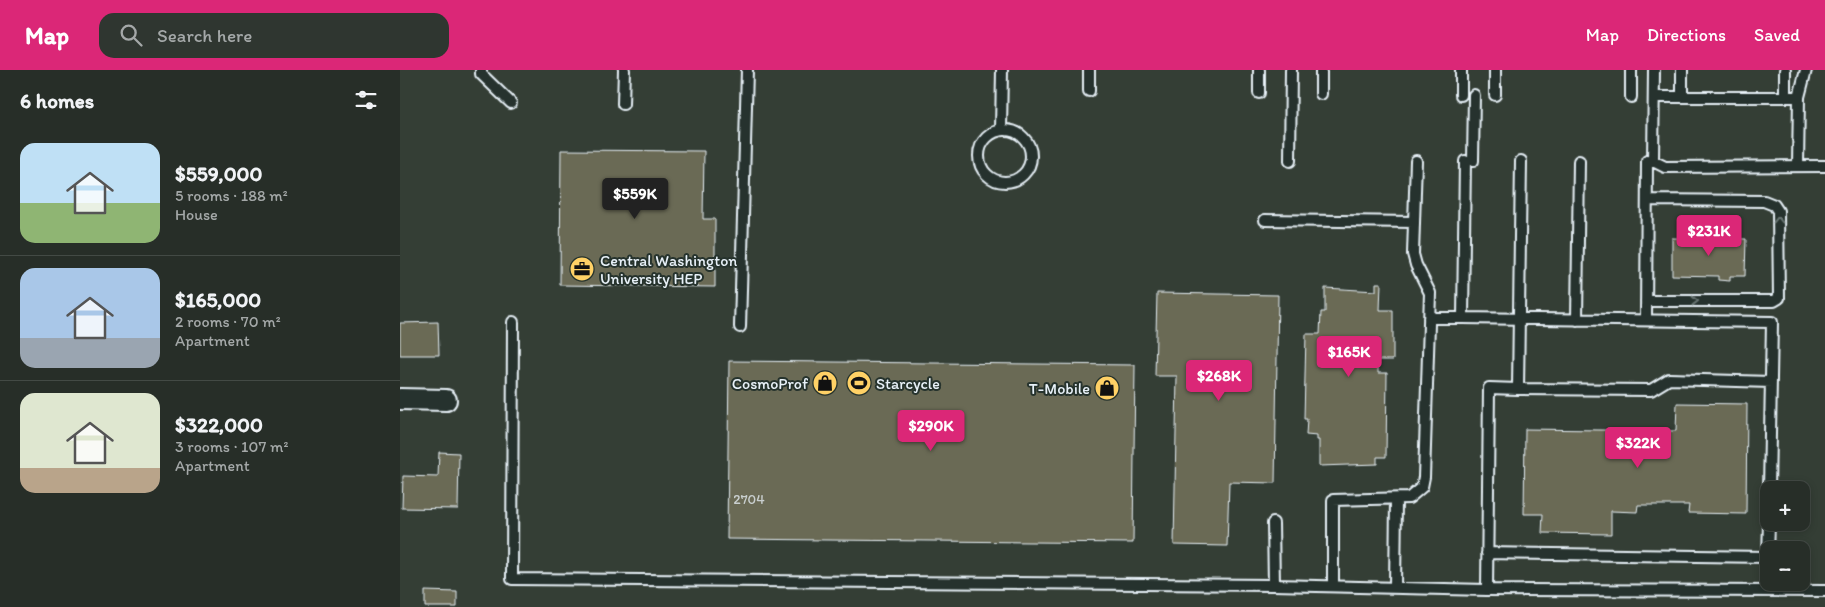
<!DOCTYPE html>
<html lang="en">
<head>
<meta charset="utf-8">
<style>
  body { margin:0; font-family:Itim,sans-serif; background:#2f3630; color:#f1f3f6; height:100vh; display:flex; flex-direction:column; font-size:19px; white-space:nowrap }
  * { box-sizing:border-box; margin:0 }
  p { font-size:16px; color:#a4a8a8 }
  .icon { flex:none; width:28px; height:28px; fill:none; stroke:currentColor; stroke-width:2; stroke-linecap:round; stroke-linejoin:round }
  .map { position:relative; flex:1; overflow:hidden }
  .drawer { display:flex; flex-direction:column; background:#272e28; width:400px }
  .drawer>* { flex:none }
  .fabs { position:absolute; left:1360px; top:411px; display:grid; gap:10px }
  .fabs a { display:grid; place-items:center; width:50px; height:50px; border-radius:10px; background:#272e28; box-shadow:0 2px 8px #0003,0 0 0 1px #434a45; font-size:25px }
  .price { position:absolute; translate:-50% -42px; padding:0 11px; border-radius:5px; background:#db2777; color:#fff; font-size:16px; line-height:32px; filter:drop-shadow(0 1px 2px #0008) }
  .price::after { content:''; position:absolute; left:50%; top:30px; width:15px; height:11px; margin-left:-8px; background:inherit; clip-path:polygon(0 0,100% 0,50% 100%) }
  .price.active { background:#222; color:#fff }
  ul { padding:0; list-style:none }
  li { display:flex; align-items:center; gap:15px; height:125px; padding:0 20px }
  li+li { border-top:1px solid #434a45 }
  li span { display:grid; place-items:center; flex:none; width:140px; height:100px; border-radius:15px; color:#555 }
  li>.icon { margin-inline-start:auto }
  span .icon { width:60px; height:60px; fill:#fffc; stroke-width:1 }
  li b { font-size:21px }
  h2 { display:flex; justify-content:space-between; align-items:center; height:60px; padding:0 20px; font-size:21px }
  header { display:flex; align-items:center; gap:30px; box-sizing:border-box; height:70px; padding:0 25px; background:#db2777; color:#fff }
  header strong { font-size:24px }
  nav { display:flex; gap:28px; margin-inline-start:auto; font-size:18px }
  .search { width:350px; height:45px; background:#2f3630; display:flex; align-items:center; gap:12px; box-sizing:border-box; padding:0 18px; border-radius:15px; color:#a4a8a8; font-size:19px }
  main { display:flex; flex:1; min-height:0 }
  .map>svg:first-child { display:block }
</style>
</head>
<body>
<header>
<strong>Map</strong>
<div class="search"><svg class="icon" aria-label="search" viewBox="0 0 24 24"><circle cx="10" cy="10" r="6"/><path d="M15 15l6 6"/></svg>Search here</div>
<nav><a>Map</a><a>Directions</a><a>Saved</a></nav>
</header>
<main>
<section class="drawer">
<h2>6 homes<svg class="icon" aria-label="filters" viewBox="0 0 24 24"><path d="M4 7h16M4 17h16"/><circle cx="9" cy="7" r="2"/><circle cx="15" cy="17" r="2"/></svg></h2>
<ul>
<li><span style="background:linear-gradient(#bfe0f5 60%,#8fb573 0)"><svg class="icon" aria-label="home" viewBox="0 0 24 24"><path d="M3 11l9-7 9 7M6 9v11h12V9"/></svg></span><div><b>$559,000</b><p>5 rooms · 188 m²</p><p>House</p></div></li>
<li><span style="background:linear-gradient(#a9c7e8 70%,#9aa5b1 0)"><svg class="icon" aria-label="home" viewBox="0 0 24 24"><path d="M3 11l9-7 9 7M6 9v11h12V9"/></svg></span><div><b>$165,000</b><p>2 rooms · 70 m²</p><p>Apartment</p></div></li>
<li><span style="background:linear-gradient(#dfe7d0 75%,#b9a48a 0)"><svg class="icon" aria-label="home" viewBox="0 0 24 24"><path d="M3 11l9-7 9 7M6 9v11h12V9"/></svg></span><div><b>$322,000</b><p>3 rooms · 107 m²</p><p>Apartment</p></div></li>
</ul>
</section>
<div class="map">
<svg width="1425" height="537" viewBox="0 0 1425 537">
  <rect width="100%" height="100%" fill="#343e35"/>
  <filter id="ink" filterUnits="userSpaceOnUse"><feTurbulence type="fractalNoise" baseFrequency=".02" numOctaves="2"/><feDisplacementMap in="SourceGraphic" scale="10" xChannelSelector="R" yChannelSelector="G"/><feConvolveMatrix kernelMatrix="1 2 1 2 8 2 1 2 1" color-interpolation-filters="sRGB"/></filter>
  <g filter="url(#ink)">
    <path fill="#6b6a55" stroke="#e8f1f8" d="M 161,80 L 304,81 L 303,149 L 315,149 L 315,217 L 160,215 Z
      M 1272,168 L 1346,169 L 1345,206 L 1330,206 L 1330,211 L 1318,210 L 1318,206 L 1272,205 Z
      M 976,213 L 981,213 L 980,240 L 993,240 L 993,290 L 978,290 L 978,303 L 987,303 L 986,387 L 977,387 L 977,394 L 919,396 L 919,370 L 917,370 L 917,366 L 906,365 L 907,349 L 904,349 L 906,264 L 920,264 L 921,242 L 925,242 L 925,218 L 976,221 Z
      M 757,223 L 878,225 L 875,413 L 829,412 L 827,476 L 774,475 L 777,306 L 755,306 Z
      M 38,252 L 39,285 L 0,285 L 0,253 Z
      M 329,291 L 735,295 L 733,473 L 327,469 Z
      M 1277,333 L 1347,334 L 1346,444 L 1288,443 L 1289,435 L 1238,435 L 1237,442 L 1211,441 L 1211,464 L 1142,463 L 1143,444 L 1124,444 L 1125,359 L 1276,361 Z
      M 39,382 L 59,383 L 58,439 L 2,438 L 3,406 L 38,407 Z
      M 25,521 L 57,522 L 57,537 L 25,537 Z"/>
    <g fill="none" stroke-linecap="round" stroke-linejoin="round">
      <defs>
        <path id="service" d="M 81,0 L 81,4 L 111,33
          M 1254,0 L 1253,91 L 1265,97 L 1425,96
          M 1282,0 L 1282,27
          M 1385,0 L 1385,27
          M 689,21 L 689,0
          M 859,23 L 859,0
          M 921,24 L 921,0
          M 1061,25 L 1061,0
          M 1095,25 L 1095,0
          M 1231,27 L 1231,0
          M 1254,27 L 1399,27 L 1398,96
          M 1399,27 L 1406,0
          M 223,34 L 224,0
          M579 86a26 26 0 1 1 52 0a26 26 0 1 1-52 0Z
          M 601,60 L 602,0
          M 890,91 L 891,0
          M 1065,91 L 1063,248 L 1372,252 L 1369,420
          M 1073,91 L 1074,25
          M 1121,91 L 1118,319 L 1251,320 L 1269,309 L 1371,312
          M 865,150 L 1014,152
          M 1246,231 L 1374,231 L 1379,228 L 1378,141 L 1374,135 L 1364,131 L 1247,130
          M 1029,248 L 1063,248
          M 1177,250 L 1179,91
          M 1246,250 L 1247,91
          M 113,252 L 112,509 L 874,515 L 873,453
          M 340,257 L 347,0
          M 1087,483 L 1368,487 L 1369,452
          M 874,515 L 1087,520 L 1425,521
          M 933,516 L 933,430 L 1009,428 L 1022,417 L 1024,407 L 1030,223 L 1016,195 L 1013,184 L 1016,91
          M 995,518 L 996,430
          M 1087,520 L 1089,318 L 1118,319"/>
        <path id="minor" d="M 0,329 L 46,330"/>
      </defs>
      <use href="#service" stroke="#e8f1f8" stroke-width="14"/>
      <use href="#minor" stroke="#e8f1f8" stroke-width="24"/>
      <use href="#service" stroke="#26332d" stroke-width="10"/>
      <use href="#minor" stroke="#26332d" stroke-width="20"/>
    </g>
    <defs><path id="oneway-chevron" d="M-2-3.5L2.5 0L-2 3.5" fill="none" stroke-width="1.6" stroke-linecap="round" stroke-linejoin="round" transform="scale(1.25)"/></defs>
    <g stroke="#6a7674">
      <use href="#oneway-chevron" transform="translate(1378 150) rotate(-90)"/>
      <use href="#oneway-chevron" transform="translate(1295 231)"/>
    </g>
  </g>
  <defs>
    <symbol id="office-disc" viewBox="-11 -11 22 22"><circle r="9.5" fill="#ffd166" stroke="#26332d"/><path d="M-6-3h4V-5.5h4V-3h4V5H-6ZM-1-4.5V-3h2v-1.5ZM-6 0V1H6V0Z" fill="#111"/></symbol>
    <symbol id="shop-disc" viewBox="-11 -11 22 22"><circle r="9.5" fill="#ffd166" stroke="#26332d"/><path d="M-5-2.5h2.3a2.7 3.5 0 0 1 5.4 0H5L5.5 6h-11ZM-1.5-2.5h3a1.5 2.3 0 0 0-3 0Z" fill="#111"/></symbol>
    <symbol id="stadium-disc" viewBox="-11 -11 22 22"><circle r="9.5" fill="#ffd166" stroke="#26332d"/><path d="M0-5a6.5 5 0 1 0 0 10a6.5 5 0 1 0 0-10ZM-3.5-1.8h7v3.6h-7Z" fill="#111"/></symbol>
  </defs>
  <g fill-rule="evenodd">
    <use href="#office-disc" x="168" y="185" width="28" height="28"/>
    <use href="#shop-disc" x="411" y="299" width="28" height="28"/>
    <use href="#stadium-disc" x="445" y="299" width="28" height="28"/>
    <use href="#shop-disc" x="693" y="304" width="28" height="28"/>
  </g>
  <g text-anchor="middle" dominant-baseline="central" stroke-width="4" stroke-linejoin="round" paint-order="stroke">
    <g font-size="14" fill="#c9cfcf">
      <text x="349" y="429">2704</text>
    </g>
    <g font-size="16" fill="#e8f1f8" stroke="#26332d" text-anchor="start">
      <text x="200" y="190">Central Washington<tspan x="200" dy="18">University HEP</tspan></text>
      <text x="408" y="313" text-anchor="end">CosmoProf</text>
      <text x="476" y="313">Starcycle</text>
      <text x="690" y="318" text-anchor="end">T-Mobile</text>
    </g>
  </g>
</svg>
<div class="fabs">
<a>+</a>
<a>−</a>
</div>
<b class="price active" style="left:235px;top:150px">$559K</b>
<b class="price" style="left:1309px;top:187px">$231K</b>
<b class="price" style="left:949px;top:308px">$165K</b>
<b class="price" style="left:819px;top:332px">$268K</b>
<b class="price" style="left:531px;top:382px">$290K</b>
<b class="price" style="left:1238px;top:399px">$322K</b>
</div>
</main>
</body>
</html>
